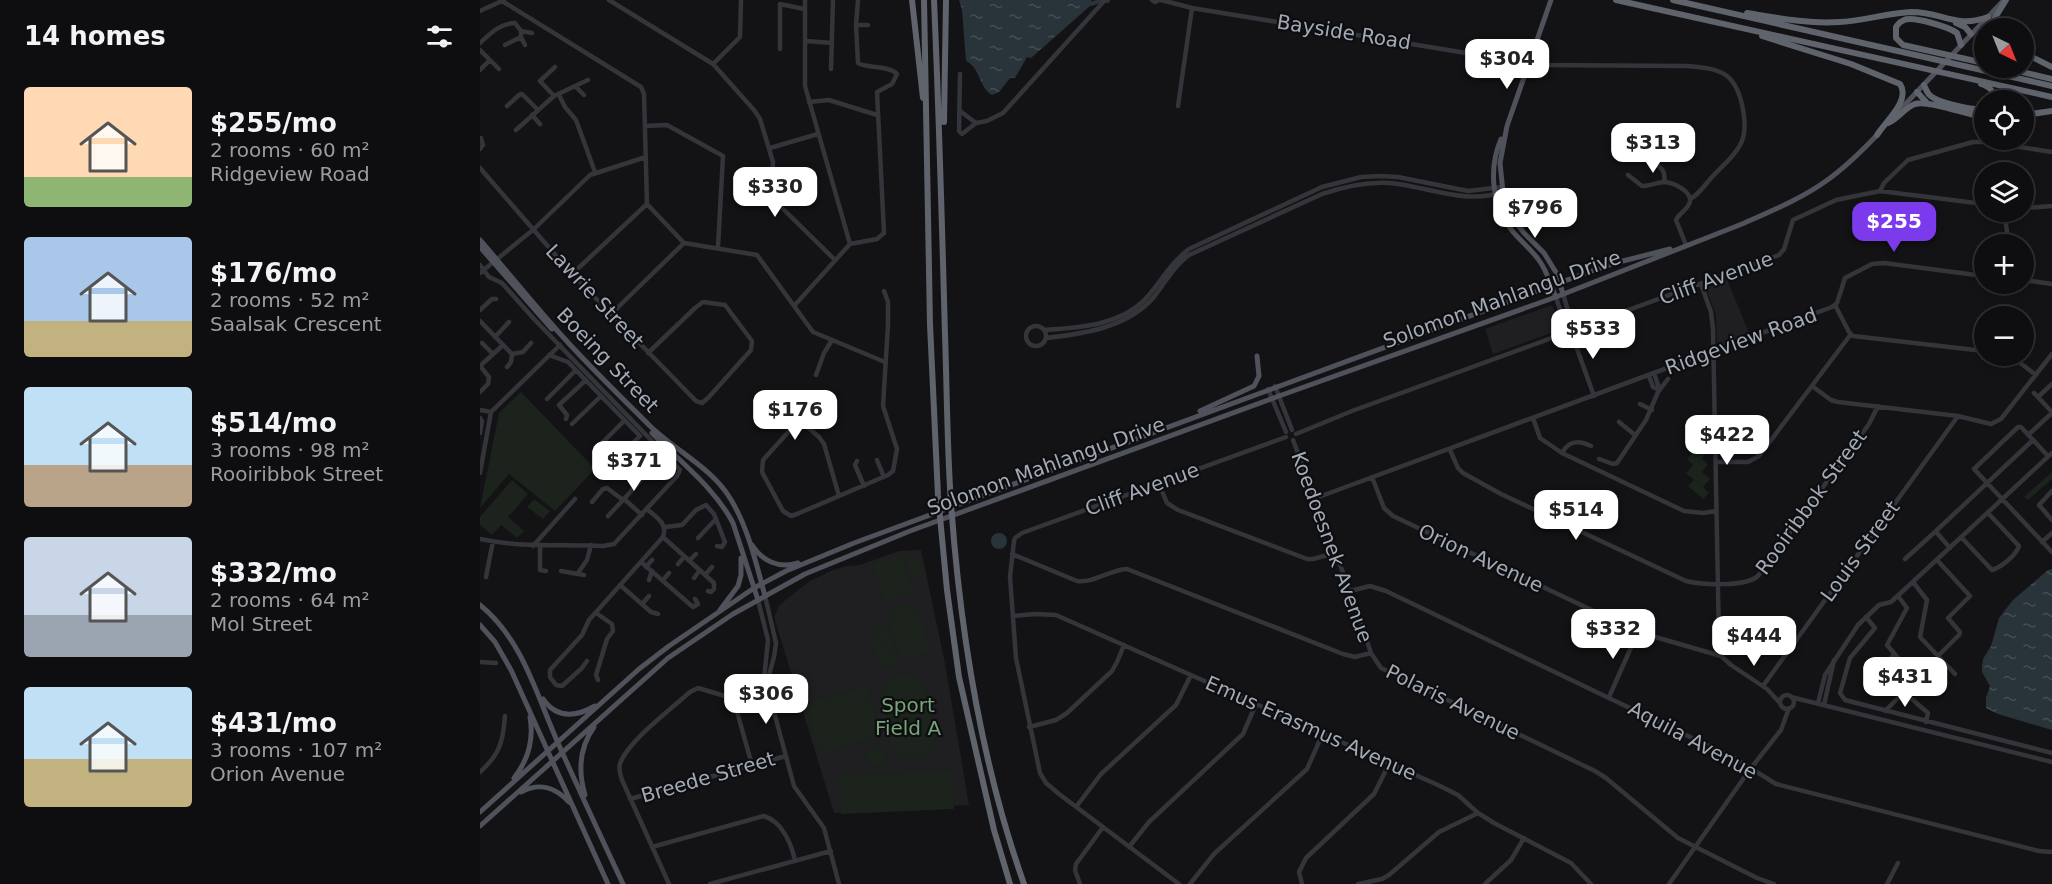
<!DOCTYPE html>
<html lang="en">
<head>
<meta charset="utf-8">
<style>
  body { margin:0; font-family:"DejaVu Sans",sans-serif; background:#171719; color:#f1f3f6; height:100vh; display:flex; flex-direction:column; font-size:22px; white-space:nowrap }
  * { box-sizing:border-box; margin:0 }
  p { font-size:20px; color:#9b9c9f }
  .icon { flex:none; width:33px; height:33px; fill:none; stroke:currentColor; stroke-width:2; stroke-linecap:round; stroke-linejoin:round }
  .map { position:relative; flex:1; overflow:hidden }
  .details { display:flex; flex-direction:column; background:#0e0e10; width:480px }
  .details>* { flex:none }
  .needle { width:39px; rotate:137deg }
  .tools { position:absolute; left:1494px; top:18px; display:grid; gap:12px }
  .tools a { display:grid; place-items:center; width:60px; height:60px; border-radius:50%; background:#0e0e10; box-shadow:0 3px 9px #0003,0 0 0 2px #2e2e30; font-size:30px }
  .price { position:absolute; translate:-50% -51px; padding:0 14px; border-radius:12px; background:#fff; color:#222; font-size:20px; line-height:39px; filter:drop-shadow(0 2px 3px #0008) }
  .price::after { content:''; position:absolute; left:50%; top:36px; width:18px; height:14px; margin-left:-9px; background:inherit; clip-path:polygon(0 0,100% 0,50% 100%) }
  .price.current { background:#7c3aed; color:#fff }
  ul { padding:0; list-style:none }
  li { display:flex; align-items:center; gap:18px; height:150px; padding:0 24px }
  li span { display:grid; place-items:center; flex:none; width:168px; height:120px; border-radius:6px; color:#555 }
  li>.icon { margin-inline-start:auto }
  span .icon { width:72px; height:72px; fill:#fffc; stroke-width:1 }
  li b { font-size:26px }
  h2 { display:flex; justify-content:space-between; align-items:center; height:72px; padding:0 24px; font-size:26px }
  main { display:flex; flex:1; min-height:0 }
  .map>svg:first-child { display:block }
</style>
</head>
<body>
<main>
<section class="details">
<h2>14 homes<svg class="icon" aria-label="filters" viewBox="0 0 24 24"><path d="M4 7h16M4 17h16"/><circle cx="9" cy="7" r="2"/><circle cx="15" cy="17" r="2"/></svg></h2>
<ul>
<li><span style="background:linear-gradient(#ffd9b3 75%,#8fb573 0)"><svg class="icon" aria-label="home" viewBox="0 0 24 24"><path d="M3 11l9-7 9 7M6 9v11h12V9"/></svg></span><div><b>$255/mo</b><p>2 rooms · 60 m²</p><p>Ridgeview Road</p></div></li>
<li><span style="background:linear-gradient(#a9c7e8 70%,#c2b280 0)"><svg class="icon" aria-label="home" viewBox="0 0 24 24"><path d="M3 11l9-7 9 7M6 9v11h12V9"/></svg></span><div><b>$176/mo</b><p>2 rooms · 52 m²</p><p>Saalsak Crescent</p></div></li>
<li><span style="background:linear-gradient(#bfe0f5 65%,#b9a48a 0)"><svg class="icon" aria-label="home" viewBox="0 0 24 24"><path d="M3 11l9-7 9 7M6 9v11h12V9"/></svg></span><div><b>$514/mo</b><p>3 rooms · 98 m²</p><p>Rooiribbok Street</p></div></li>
<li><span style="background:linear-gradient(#c9d6e8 65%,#9aa5b1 0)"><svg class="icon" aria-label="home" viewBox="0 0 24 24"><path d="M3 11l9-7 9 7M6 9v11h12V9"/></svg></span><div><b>$332/mo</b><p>2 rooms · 64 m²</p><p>Mol Street</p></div></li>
<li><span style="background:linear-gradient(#bfe0f5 60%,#c2b280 0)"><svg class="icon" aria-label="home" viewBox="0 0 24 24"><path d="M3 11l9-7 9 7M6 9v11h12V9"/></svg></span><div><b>$431/mo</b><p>3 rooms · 107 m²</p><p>Orion Avenue</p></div></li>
</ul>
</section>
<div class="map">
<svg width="1572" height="884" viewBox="0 0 1572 884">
  <defs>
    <pattern id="water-ripples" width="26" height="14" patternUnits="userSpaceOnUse" patternTransform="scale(1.5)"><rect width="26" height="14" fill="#28333a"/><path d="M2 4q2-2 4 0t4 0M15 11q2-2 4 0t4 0" fill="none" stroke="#444e54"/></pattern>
  </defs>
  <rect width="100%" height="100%" fill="#131315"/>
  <path fill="#1f1f22" d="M 1246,277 L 1270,335 L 1237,347 L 1236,315 L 1225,285 Z
    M 1072,305 L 1082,329 L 1013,354 L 1005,329 Z
    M 441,550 L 464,658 L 489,805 L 354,813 L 294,617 L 299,606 L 309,597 L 330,581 L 353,570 L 366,566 L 380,565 L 419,551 Z"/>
  <path fill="#1b231c" d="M 41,392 L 115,469 L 75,511 L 29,474 L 0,508 L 19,413 Z
    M 1212,424 L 1228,437 L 1222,445 L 1228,451 L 1222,459 L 1228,464 L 1222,472 L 1230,479 L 1223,487 L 1229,493 L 1223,499 L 1208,486 L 1214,480 L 1206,473 L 1213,465 L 1207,459 L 1213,452 L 1206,445 L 1212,437 L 1206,432 Z
    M 1572,472 L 1572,479 L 1548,500 L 1544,497 Z
    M 32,480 L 48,494 L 28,517 L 44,531 L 37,538 L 21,525 L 12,535 L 0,525 L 0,517 Z
    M 54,499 L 70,511 L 63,519 L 47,507 Z
    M 420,554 L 435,592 L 406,604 L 391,565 Z
    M 436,554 L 444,575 L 434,579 L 426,558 Z
    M 436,602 L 451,651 L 421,660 L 407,611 Z
    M 405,624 L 416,656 L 415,657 L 417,666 L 402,671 L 387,631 L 395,628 L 408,660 L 396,627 Z
    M 421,675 C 447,676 447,693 452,714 C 453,721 457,730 455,737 C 451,756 427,767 413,749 C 408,742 407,732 405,723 C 400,701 393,681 421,675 Z
    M 387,686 L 401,736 L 339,754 L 325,704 Z
    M 403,744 L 407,762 L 389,766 L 386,751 L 397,749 L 396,745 Z
    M 472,770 L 474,809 L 361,814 L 360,775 Z"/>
  <path fill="url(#water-ripples)" d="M 479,0 L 611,0 L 612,1 L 610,6 L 551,58 L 547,57 L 535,78 L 530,78 L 519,92 L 512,95 C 499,88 500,67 486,61 L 482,10 Z
    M511 541a8 8 0 1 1 16 0a8 8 0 1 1-16 0Z
    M 1572,569 L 1572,730 L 1518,714 L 1506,708 L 1506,698 L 1510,686 L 1502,672 L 1502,666 L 1503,659 L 1511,646 L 1519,618 L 1533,600 L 1568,570 Z"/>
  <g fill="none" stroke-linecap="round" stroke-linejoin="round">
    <path stroke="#28333a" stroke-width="4" d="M 611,4 L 622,0 L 628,1"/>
    <path stroke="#34353a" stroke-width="4.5" d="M 129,0 L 233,64 L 274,110 L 280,119 L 293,162 L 291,191 L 293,199 L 355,260
      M 325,0 L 325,86 L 370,244
      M 672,0 L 675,2 L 679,0
      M 681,0 L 712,8 L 1059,65 L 1207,66 C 1219,67 1237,68 1247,76 C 1262,88 1270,128 1260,145 C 1254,157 1242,166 1233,176 C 1225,184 1220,194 1210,199
      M 22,1 L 161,87 L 164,94 L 167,204 L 204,243 L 277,255 L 333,332 L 405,362
      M 0,11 L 24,0
      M 376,25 L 388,25
      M 41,31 L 52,33
      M 41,37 L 45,45
      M 326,41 L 352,43
      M 0,43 C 10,34 20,23 35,23 L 41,31 L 41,37 L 25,45
      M 300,49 L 300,4 L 324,9
      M 0,50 L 10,60 L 0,70
      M 10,60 L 19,69
      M 233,64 L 260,37 L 261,0
      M 351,69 L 353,0
      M 480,74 L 479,131 L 482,134 L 496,123
      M 95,86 L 108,80
      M 79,95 L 85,107 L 96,120 L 115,172
      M 74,96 L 60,81 L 75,67
      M 329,102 L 349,100 L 397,115
      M 27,106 L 39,95 L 42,94 L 58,110
      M 698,106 L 712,8
      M 480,111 L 496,123 L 507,121 L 523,113 L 625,0
      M 52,115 L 60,124
      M 165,126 L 187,125 L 243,156 L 238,247
      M 36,130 L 74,96 L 95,86 L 104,95
      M 290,148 L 338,134
      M 0,149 L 3,145 L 1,138
      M 1173,163 C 1182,167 1186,172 1184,182
      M 0,168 L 92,274 L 216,401 L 222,403 L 228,398 L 271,350 L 272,341 L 245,305 L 223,302 L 215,308 L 168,353
      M 1148,175 L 1162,186 C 1170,186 1178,182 1185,182 C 1194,183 1211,191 1210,201 C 1209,209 1199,213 1196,220 L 1206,245
      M 1400,191 L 1404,183 L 1428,160 L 1493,142 L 1508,142 L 1572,152
      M 1544,208 L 1572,206
      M 1524,212 L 1529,244
      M 0,265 L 9,277 L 22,283 L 54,319 L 200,470 L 197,476 L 134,544 L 123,546 C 80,544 43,548 0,539
      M 0,273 L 54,229 L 110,175 L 166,157
      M 92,274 L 167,204
      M 1544,280 L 1572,284
      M 1221,284 L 1231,312 L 1233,329 L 1239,642 L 1241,656
      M 1083,294 L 1094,330
      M 1076,297 L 1087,333
      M 1355,305 L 1369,332 L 1373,336 L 1504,351
      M 314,306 L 370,244 L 397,239 L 404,233 L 397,92 L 412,84 L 417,74 C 408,65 389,69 378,63 L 376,25 L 378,0
      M 0,310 L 12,299 L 16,299
      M 131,314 L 204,243
      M 0,321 L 32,354
      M546 336a10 10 0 1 1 20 0a10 10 0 1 1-20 0Z
      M 564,330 C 600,328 644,325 669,295 C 683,278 692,262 709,249 L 842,187 L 881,177 L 901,176 L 918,177 L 988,191 L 1022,187
      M 1091,332 L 1114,396
      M 15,337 L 29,322
      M 566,338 C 602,334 647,328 673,298 C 685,283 693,267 709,255 L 842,194 C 866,186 892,180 918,184 C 953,189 988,204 1023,192
      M 2,343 L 13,354
      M 32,354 L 43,352 L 51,343
      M 69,355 L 88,362 L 160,436 L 124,471
      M 1531,356 L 1556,375
      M 0,366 L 9,377 L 8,384 L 0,392
      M 0,366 L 23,345
      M 27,367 L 31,362 L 32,354
      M 1174,373 L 1178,385 L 1178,391
      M 336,375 L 344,353 L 352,340
      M 1169,376 L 1173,387 L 1177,389
      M 795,386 L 812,430
      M 1332,386 L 1351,400 L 1358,402 L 1478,416 L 1511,424 L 1521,419 L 1572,354
      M 788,389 L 806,432
      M 1554,393 L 1572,412
      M 1558,397 L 1572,384
      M 67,399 L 96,370
      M 1160,404 L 1172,410
      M 0,410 L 11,412
      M 0,418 L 2,421 L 0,433
      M 1053,418 L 1060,438 L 1082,453 L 1204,511 L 1223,513 L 1236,511
      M 86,419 L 87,415 L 79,405 L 106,380
      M 1139,422 L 1155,435
      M 92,424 L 121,396
      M 816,434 L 872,411 L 1299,255 L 1304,249 L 1313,220 L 1356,200 L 1400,191 L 1504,204
      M 1548,435 L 1572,413
      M 813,440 L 870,591 L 891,653 L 901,668 L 1115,771 L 1126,778 L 1198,838 L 1277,878 L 1294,884
      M 115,450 L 144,421
      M 970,450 L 978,468 L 983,473 L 1021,494 L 1206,581 C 1222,585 1266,587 1278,576 L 1389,424 L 1398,406
      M 1082,453 C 1089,440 1099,440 1111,446
      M 1568,456 L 1541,427 L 1538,427 L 1494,469 L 1572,552
      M 1119,459 L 1133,464 L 1137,463 L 1166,420 L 1178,392 L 1188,379
      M 397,460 L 404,477
      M 377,461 L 375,465 L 384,486
      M 1236,462 L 1268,462 L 1279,456 L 1371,334
      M 0,473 L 11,412 L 80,345
      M 892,477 L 904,508 L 913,516 L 1158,632 L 1241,656 L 1251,665 L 1287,689 L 1300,703
      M 679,484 L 687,503 L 698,510 L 827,559 L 833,559 L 855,553
      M 1572,491 L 1559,505 L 1572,520
      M 359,496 L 344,444 L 339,437 L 324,424 L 317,424 L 312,428 L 283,460 L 282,472 L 303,511 L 311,516 L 317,514 L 408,475 L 413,471 L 417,449 L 403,406 L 408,325 L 408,302 L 404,291
      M 836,498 L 1352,307 L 1357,303 L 1365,278 L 1392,264 L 1404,263 L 1504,276
      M 144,499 L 185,453
      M 112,502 L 123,489 L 127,488 L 143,500 L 144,499 L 162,515
      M 128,516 L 143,500
      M 185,527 L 202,525 L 216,510 L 226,505 L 234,514 L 245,542 L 242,547 L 237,546
      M 183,537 L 234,583 L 234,589 L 231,592 L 228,591
      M 1481,537 L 1512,570 C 1522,567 1536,555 1539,546 L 1508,513
      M 218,538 L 236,519
      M 1562,542 L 1572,533
      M 53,546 L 95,499
      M 60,546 L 60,570 L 66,571
      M 1470,548 L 1457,533 L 1457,530 L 1553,440
      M 532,554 L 597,581 C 615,583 629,570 647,569 L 863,654 L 875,657 L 891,653
      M 1425,559 L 1456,531
      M 1457,560 L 1490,596 L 1468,618 L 1480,632 L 1479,635 L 1458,656
      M 209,561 L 216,554
      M 161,562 L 213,607 L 218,604 L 215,599
      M 198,564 L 204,557
      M 166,567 L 172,560
      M 81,571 L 104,575
      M 98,573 L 107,560 L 111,545
      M 225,575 L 232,567
      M 6,577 L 13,541
      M 214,578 L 220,570
      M 169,580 L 172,571
      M 183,580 L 189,573
      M 1433,582 L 1447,600 L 1440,637 L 1475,674
      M 140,585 L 171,612 L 178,614
      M 870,591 L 890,586 L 906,591 L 1256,759 L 1296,784 L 1559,851 L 1572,852
      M 285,596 L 296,643 L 294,657 L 289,675 L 290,697 L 314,786 L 344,828 L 359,884
      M 1418,596 L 1427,608 L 1407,645 L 1419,659
      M 278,600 L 288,640 L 284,679 L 287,693
      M 162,604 L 169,596
      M 116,613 L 132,624 L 133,631 L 127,639 L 116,675 L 118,680
      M 533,616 L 555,614 L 576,615 L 958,785 L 978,795 L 998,813 L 1014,823 L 1091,863 L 1111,884
      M 1386,617 L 1395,628 L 1370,658 L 1360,693 L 1365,700 L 1572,753
      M 107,661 L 102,668 L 82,686 L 76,685 L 70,677 L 70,670 L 102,635 L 109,620 L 183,537 C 188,523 176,517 167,509
      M 0,662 L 16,663
      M 1400,673 L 1414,654
      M 1283,686 L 1478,416
      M1300 702a7 7 0 1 1 14 0a7 7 0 1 1-14 0Z
      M 1129,697 L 1158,632
      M 1311,697 L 1572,762
      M 1338,703 L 1345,675 L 1378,625 L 1399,605 L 1411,602 L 1572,453
      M 1344,705 L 1354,660
      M 1405,711 L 1421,695 L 1426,694 L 1448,713 L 1446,722
      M 549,727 L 576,720 L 587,713 L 632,671 L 637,662 L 644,645
      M 0,772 C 20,754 23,742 25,716
      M 150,799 L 306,756
      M 596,807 L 621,774 L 696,705 L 711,675
      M 172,847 L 284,816 C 302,822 311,843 315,860
      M 649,847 L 669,822 L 763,734 L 776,704
      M 189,884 L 142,780 C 140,773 138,767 141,761 C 151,739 191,709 210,692 L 218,688 L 245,696 L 254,701 L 272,765
      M 230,884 L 351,851
      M 600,884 L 595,870 L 596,864 L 623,827
      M 699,884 L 579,794 L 566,783 L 560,773 L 536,658 L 530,577 L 534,541 L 535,538 L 542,533 L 806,437
      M 710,884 L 734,854 L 827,769 L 843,733
      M 822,884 L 819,872 L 826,858 L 894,794 L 910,762
      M 878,884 L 902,879 L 909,875 L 959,832 L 998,813
      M 1005,884 L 1031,860 L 1044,838
      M 1189,884 L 1271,768 L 1301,730 L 1309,708
      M 1407,884 L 1418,863"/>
    <path stroke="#4f525a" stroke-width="5" d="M 1071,0 L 1027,126 L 1020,163 L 1023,192 L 1032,217 L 1044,233 L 1064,253 L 1077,274 L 1083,294
      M 1036,60 L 1041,65 L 1044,73
      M 1415,115 L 1524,0
      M 1021,139 C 1009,167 1011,203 1030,228 C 1038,239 1050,248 1058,259 C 1067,270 1070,284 1076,297
      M 0,240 C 28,272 54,305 83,337 C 110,367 140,396 169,425 C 194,450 231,467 250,498 C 268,527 276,563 285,596
      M 0,247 L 72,329
      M 720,411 L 774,386 L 779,376 L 777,356
      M 172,433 C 200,462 234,487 253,523 L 278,600
      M 272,545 C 282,561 299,569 318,563
      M 0,605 C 43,640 56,694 78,743 C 99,790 121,837 143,884
      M 240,610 L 258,586 L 261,575 L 261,558
      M 0,625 L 15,642 L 31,670 L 128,884
      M 63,699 C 77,719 96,717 115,706
      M 34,778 C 49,759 54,740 50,717
      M 41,792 C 60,782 75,787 89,802
      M 105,795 C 98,771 99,748 114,727
      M 0,812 L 159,669 L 189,646 L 274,588 L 306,571 L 374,543 L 1109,272 L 1135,263 L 1190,249
      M 0,826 L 188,658 L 253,614 L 325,574 L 430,531 L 799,396 L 1076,297 L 1262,224 C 1291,211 1321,199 1346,181 C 1366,167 1382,151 1399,133"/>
    <path stroke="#5f636c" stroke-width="6" d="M 432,0 L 443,98
      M 444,0 L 450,324 L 458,496 L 467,590 L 479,677 L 514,830 L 530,884
      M 454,0 C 459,112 462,223 465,335 C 467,391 467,447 471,503 C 480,630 501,763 544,884
      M 1136,0 L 1572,97
      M 1193,0 L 1572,86
      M 1267,13 C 1298,18 1328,24 1359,22 C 1383,21 1407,13 1432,12 C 1462,12 1476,29 1508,17
      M 1476,23 L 1485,27 L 1491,34
      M 1512,28 L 1513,21 L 1526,0
      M 1282,36 L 1371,64 L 1420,84 C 1431,100 1406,121 1397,135
      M 1481,45 L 1477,33 C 1469,27 1433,16 1424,20 C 1419,22 1419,23 1416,27 L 1416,38 L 1423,45 L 1504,63
      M 1544,53 L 1572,67
      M 1525,68 L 1572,79
      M 1501,84 C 1510,87 1515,91 1513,100
      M 1444,85 C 1446,89 1447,94 1452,97 C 1461,103 1494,111 1504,109
      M 1437,92 L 1448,104
      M 1544,115 L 1572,111
      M 464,122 L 466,0
      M 1408,123 C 1418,119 1424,108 1435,104 C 1449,100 1488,115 1504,117"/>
  </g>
  <g text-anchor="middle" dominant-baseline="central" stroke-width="4.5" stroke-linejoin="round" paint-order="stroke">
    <g font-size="20" fill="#a3aab7" stroke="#0e0e10">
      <text transform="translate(864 32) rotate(9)">Bayside Road</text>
      <text transform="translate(1236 278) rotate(-20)">Cliff Avenue</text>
      <text transform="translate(115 296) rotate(47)">Lawrie Street</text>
      <text transform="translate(1022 299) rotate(-20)">Solomon Mahlangu Drive</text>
      <text transform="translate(1261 341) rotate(-20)">Ridgeview Road</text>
      <text transform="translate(128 360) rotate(46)">Boeing Street</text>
      <text transform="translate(566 466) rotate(-20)">Solomon Mahlangu Drive</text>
      <text transform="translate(662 489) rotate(-20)">Cliff Avenue</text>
      <text transform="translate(1331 502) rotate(-54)">Rooiribbok Street</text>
      <text transform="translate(852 547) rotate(70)">Koedoesnek Avenue</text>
      <text transform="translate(1380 551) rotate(-54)">Louis Street</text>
      <text transform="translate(1001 558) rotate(25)">Orion Avenue</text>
      <text transform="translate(973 702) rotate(26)">Polaris Avenue</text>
      <text transform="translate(831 728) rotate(24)">Emus Erasmus Avenue</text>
      <text transform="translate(1213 740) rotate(28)">Aquila Avenue</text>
      <text transform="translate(228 777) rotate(-16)">Breede Street</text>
    </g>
    <g font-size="20" fill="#78a479" stroke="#0e0e10">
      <text x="428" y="705">Sport<tspan x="428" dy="23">Field A</tspan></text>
    </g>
  </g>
</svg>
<div class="tools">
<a><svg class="needle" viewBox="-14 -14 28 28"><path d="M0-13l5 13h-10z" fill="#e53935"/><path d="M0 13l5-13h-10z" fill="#9b9c9f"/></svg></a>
<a><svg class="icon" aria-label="locate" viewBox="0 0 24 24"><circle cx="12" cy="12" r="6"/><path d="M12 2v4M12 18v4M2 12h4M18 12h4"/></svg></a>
<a><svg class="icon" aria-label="layers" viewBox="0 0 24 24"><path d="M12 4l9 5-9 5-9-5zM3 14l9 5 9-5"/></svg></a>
<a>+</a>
<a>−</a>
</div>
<b class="price" style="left:1027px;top:90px">$304</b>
<b class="price" style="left:1173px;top:174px">$313</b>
<b class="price" style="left:295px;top:218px">$330</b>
<b class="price" style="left:1055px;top:239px">$796</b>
<b class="price current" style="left:1414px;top:253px">$255</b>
<b class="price" style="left:1113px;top:360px">$533</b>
<b class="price" style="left:315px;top:441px">$176</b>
<b class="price" style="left:1247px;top:466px">$422</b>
<b class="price" style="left:154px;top:492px">$371</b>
<b class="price" style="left:1096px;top:541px">$514</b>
<b class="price" style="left:1133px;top:660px">$332</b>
<b class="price" style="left:1274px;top:667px">$444</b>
<b class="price" style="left:1425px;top:708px">$431</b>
<b class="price" style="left:286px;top:725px">$306</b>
</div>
</main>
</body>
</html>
